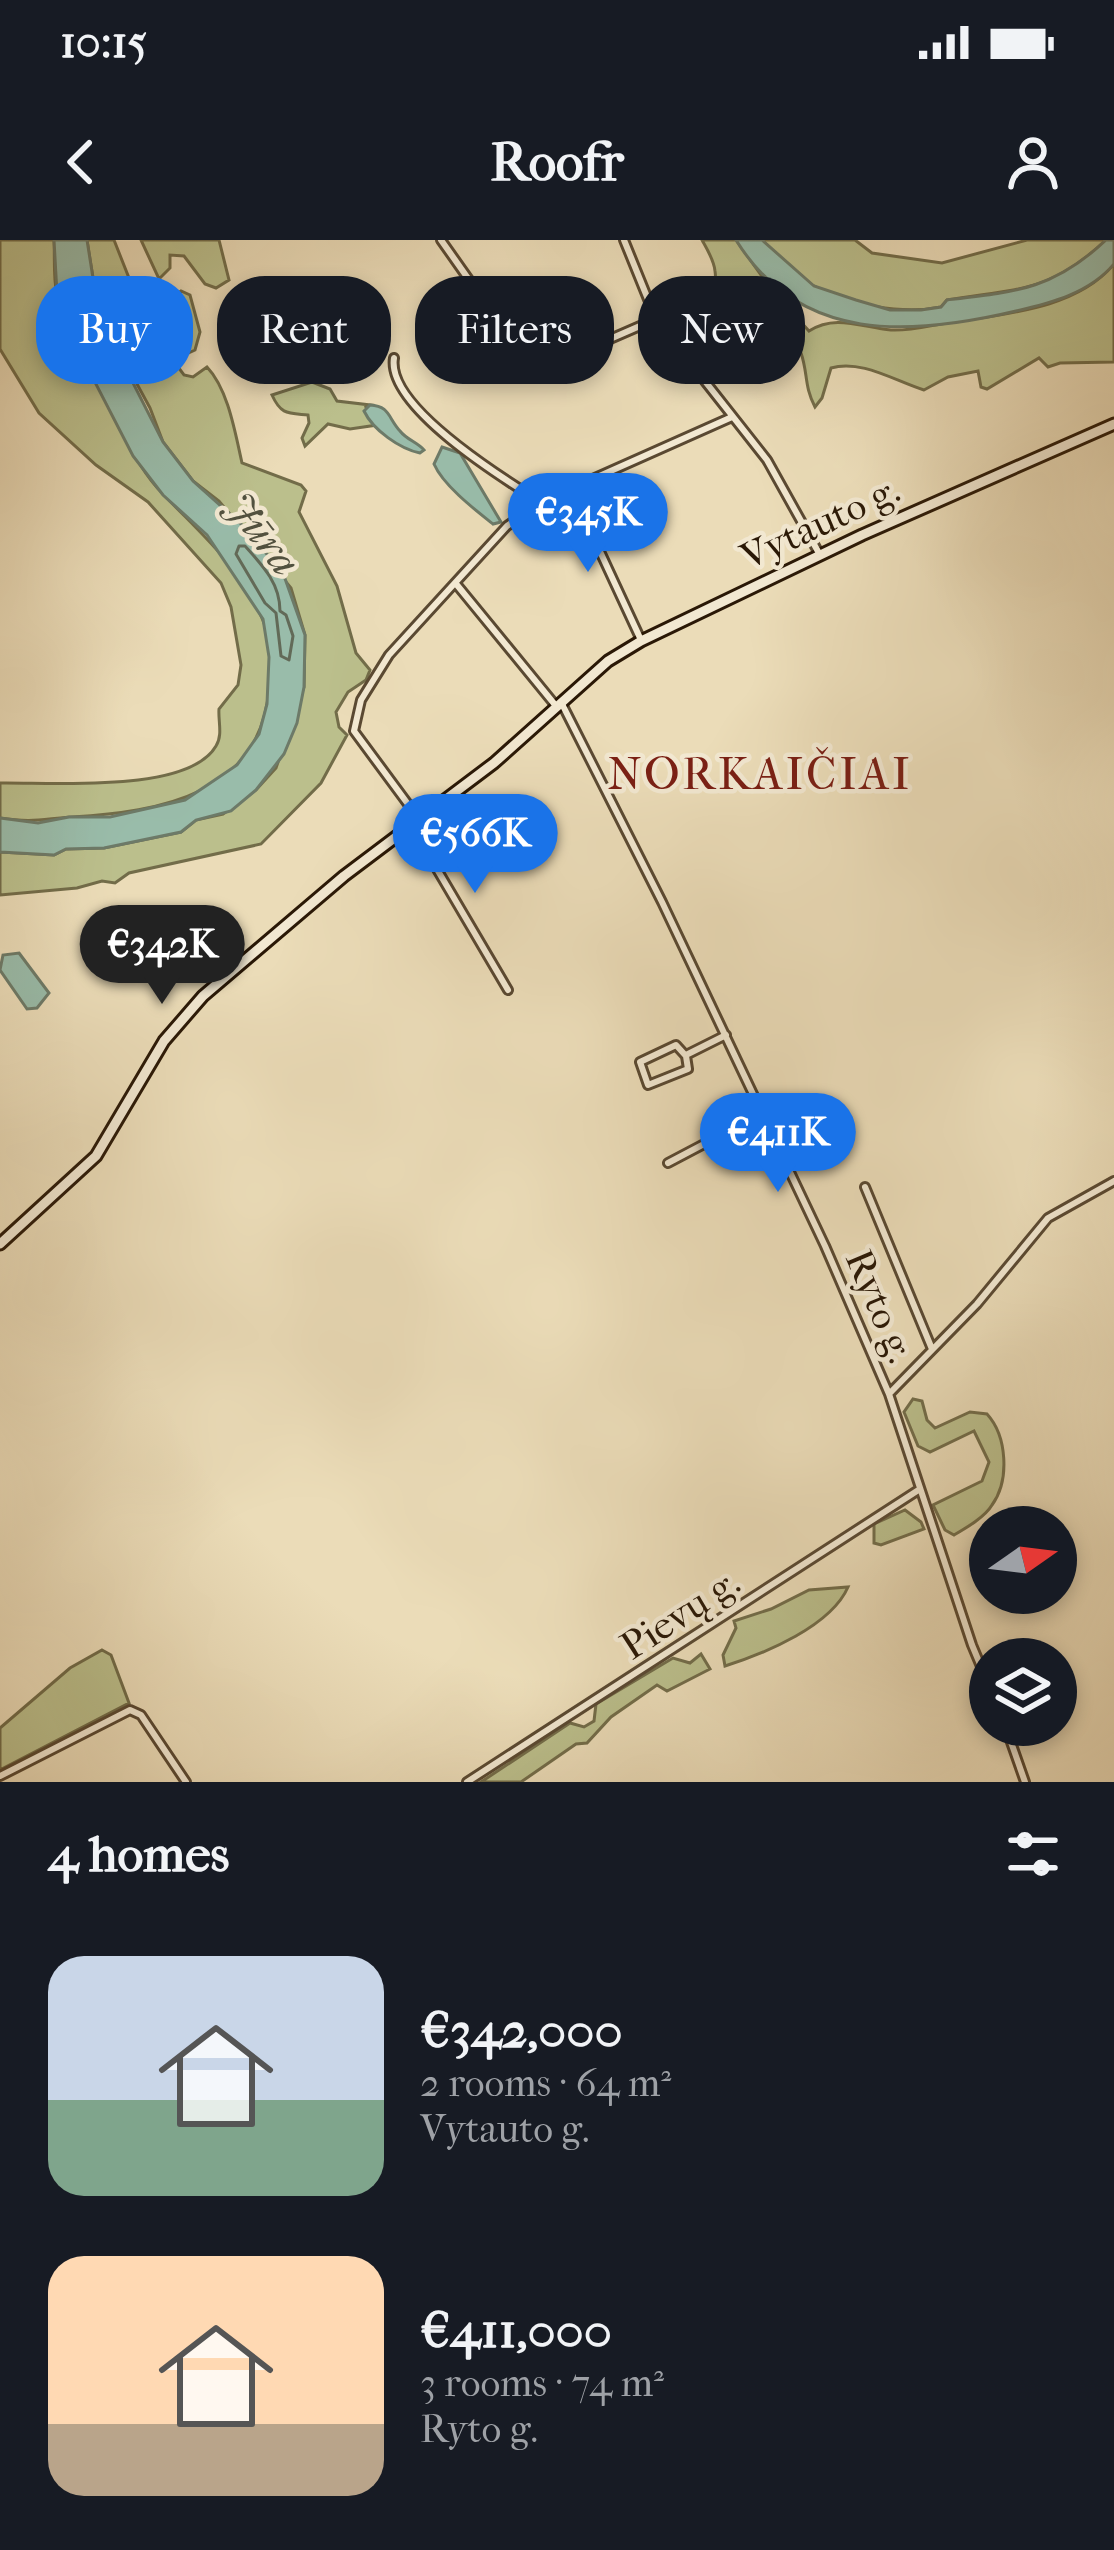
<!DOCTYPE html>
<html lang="en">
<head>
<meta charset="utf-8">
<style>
  body { margin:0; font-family:"IM FELL French Canon",serif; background:#242831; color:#f1f3f6; height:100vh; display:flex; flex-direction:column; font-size:45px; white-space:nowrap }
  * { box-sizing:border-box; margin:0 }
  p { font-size:39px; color:#9ea1a6 }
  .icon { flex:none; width:66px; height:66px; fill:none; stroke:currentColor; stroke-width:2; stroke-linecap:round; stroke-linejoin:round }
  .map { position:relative; height:1542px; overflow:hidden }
  .side { display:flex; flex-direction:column; background:#171b24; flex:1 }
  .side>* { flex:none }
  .top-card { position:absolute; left:36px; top:36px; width:1044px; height:108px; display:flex; gap:24px }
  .needle { width:78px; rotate:76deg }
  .buttons { position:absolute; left:969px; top:1266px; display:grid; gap:24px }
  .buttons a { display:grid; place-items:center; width:108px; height:108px; border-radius:50%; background:#171b24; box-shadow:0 6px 18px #0003; font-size:60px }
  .price { position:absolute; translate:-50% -102px; padding:0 27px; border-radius:42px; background:#1a73e8; color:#fff; font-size:39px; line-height:78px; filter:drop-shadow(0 3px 6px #0008) }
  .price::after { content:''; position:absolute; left:50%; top:72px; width:36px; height:27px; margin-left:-18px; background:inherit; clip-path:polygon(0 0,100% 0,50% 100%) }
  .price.on { background:#222; color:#fff }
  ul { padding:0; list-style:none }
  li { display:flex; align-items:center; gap:36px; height:300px; padding:0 48px }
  li span { display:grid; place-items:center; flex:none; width:336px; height:240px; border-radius:36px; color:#555 }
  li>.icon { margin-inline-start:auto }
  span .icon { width:144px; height:144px; fill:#fffc; stroke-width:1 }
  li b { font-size:51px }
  h2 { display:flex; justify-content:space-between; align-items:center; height:144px; padding:0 48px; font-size:51px }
  .chip { padding:0 42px; border-radius:48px; background:#171b24; box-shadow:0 6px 18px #0003; font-size:42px; line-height:108px }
  .chip.on { background:#1a73e8; color:#fff }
  .status { display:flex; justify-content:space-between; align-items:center; height:84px; padding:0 60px; background:#171b24; direction:ltr }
  .status svg { height:33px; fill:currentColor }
  header { display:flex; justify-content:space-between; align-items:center; height:156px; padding:0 48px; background:#171b24; font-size:54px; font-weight:700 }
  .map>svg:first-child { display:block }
</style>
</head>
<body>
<div class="status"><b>10:15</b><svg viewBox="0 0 49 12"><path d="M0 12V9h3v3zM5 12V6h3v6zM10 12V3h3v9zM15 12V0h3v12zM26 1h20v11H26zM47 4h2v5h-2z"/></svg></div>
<header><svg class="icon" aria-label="back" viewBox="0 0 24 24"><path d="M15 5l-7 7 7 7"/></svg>Roofr<svg class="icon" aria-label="person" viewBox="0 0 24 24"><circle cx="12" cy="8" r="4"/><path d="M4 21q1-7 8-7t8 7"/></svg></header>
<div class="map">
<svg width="1114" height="1542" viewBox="0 0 1114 1542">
  <rect width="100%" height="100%" fill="#ebdcb8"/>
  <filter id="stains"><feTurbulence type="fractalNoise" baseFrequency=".00167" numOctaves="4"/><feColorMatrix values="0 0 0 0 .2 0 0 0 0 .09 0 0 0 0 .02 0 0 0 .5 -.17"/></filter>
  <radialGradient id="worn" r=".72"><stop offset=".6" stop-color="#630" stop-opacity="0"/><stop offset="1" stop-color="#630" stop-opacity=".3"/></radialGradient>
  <path fill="#bbbf8c" stroke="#726c49" stroke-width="3" d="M 0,0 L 54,0 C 55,17 53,38 57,55 C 61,69 70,83 75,97 C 88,128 105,156 120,186 C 133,212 143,234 164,255 C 202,295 243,329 264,383 C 271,403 270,427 269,447 C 262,555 159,572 72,577 C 42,579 33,583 0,578 L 0,543 C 51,542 188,554 216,506 C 223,495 218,481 219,469 L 238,445 L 241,425 L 231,367 L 221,343 L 148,262 L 96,225 L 39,173 L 0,109 Z
    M 87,0 L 114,0 L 144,76 L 181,51 L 190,55 L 200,92 L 195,110 L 186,114 L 178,101 L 172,101 L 172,119 L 184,135 L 193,137 L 207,127 C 228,149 235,192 242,223 L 301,245 L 306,251 L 299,272 L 337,346 L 356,413 L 370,430 L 366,440 L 348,452 L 336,472 L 339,487 L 347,495 L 321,543 L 261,604 L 129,633 L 115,643 L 102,641 L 77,648 L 0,655 L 0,612 L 54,615 L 66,609 L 104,608 L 181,592 L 196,580 L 223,574 L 256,550 L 276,528 L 304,447 L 305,395 L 291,348 L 219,261 L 193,241 L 163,202 L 150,168 L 131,133 L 121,124 L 99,76 Z
    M 141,0 L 219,0 L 229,40 L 216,48 L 205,44 L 184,16 L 170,15 L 170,28 L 159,39 Z
    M 702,0 L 736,0 L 766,42 L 784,52 L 787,67 L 809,91 C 835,74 861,87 891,90 C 910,91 928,86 947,83 C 1002,74 1076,70 1114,24 L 1114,122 L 1060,123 L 1048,127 L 1039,118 L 987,149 L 981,147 L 978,131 L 948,137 L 924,150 C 895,141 861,119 831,128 L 822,158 L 815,167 C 804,146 808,133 801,113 C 792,85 749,66 723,71 C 707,57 718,49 715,31 C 714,20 707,9 702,0 Z
    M 762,0 L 855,0 L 872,13 L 942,23 L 1027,0 L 1106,0 C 1050,53 1020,48 947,60 L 941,67 C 902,75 848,65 812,45 C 793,34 777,15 762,0 Z
    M 312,142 L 330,149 L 337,161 L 370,165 L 366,167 L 377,185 L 350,189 L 328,184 L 305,206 L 302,198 L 309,183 L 308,175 C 288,173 281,175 272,155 Z
    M 913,1159 L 922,1161 L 927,1180 L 935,1188 L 970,1172 L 987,1174 C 1007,1196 1010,1240 992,1265 C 985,1277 966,1288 954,1295 L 945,1290 L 933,1265 L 982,1241 L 989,1222 L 974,1191 L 930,1212 L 918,1206 L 904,1172 Z
    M 905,1270 L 921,1282 L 924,1289 L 881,1305 L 874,1303 L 874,1284 Z
    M 848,1347 C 831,1386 766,1413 725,1426 L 723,1415 L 736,1388 L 734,1381 L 771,1369 L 809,1350 Z
    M 102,1410 L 111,1415 L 129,1463 L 0,1530 L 0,1488 L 70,1428 Z
    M 701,1414 L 710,1429 L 667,1451 L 657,1445 L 611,1477 L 587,1503 L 576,1504 L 521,1542 L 481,1542 L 570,1483 L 584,1487 L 594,1481 L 596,1464 L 673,1418 L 690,1423 Z"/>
  <path fill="#99bcaa" stroke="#6d7a68" stroke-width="3" d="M 54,0 L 87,0 L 99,76 L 163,202 L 193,241 L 241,284 L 283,333 L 305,395 L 304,447 L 297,483 L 284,514 L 256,550 L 231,571 L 196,580 L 181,592 L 104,608 L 66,609 L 54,615 L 0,612 L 0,578 L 38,583 L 69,577 L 110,577 L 185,560 L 237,525 L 259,494 L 267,464 L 269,417 L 263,379 L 207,295 L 163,255 L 133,216 L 83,119 L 57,54 Z
    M 736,0 L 762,0 L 814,46 L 856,60 L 890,70 L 921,70 L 941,67 L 947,60 C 1017,52 1054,49 1106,0 L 1114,0 L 1114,24 C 1090,53 1051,63 1016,71 C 911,96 800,104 736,0 Z
    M 370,165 C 390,166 388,178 400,191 C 407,200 417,202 424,210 L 420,213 C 400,209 373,190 364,171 Z
    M 442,207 L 460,213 L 501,282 L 493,284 C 474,269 443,245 434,224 Z
    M 19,713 L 49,753 L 37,768 L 27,769 L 0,730 L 3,715 Z"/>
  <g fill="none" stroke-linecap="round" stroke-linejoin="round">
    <path stroke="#626a58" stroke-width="3" d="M 239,306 L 245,306 C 264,327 280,344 280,371 L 286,375 L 293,396 L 289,420 L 281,416 L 276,373 L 265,363 L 236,314 Z"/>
    <defs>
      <path id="minor" d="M 441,0 L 522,115 L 537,127 L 548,126 L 656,79
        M 624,0 L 656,79 L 767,220 L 820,315
        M 394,118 C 386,166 502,238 539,261
        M 572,251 L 641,400
        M 457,345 L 556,466
        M 561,462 L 662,662 L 825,1006 L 889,1154 L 972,1405 L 990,1448
        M 419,579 L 354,491 L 361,460 L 389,415 L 507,286 L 541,262 L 732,177
        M 411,585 L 508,750
        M 676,805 L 686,816 L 688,829 L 648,845 L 640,822 Z
        M 686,815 L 726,795
        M 668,923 L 763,873
        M 865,947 L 932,1109
        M 889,1154 L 977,1064 L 1048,978 L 1114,941
        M 1005,1485 L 1025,1542
        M 0,1536 L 130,1470 L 141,1475 L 186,1542
        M 467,1542 L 920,1249"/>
      <path id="secondary" d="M 0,1004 L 96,916 L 164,801 L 203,756 L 344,636 L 494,523 L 608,421 L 641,401 L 862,295 L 1114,184"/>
    </defs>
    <use href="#minor" stroke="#5a4932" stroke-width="12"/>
    <use href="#secondary" stroke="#2a1806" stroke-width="15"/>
    <use href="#minor" stroke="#f2e8d1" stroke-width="6"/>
    <use href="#secondary" stroke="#f2e8d1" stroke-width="9"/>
  </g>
  <g text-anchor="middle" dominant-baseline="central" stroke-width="9" stroke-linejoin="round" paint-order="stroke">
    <g font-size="39" fill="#2a1806" stroke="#f2e8d1">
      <text transform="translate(820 283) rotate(-25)">Vytauto g.</text>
      <text transform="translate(880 1066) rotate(67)">Ryto g.</text>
      <text transform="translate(680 1374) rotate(-33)">Pievų g.</text>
    </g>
    <g font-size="42" font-style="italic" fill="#51513f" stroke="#f2e8d1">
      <text transform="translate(262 294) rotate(52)">Jūra</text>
    </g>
    <g font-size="45" letter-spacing="3" fill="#7a1f14" stroke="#f2e8d1">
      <text x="760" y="534">NORKAIČIAI</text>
    </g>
  </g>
  <rect width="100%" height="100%" filter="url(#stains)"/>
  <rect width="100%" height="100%" fill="url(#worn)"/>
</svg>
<div class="buttons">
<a><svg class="needle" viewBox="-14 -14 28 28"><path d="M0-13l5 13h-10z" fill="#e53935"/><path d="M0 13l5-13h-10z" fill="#9ea1a6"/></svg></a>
<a><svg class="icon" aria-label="layers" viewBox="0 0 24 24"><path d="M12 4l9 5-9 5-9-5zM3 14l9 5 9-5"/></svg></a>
</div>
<b class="price" style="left:588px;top:335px">€345K</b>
<b class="price" style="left:475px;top:656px">€566K</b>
<b class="price on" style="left:162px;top:767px">€342K</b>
<b class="price" style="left:778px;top:955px">€411K</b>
<div class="top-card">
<a class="chip on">Buy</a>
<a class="chip">Rent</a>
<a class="chip">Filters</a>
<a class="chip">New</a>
</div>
</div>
<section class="side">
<h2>4 homes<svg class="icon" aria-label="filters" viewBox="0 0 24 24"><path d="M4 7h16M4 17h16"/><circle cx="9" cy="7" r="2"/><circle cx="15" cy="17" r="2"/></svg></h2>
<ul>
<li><span style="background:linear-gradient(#c9d6e8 60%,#7fa58c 0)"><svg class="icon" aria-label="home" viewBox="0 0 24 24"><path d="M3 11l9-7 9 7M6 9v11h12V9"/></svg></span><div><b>€342,000</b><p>2 rooms · 64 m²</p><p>Vytauto g.</p></div></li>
<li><span style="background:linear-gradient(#ffd9b3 70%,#b9a48a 0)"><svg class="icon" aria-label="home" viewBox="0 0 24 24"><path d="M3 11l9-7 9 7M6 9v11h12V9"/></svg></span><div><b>€411,000</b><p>3 rooms · 74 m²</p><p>Ryto g.</p></div></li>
</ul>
</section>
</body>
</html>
